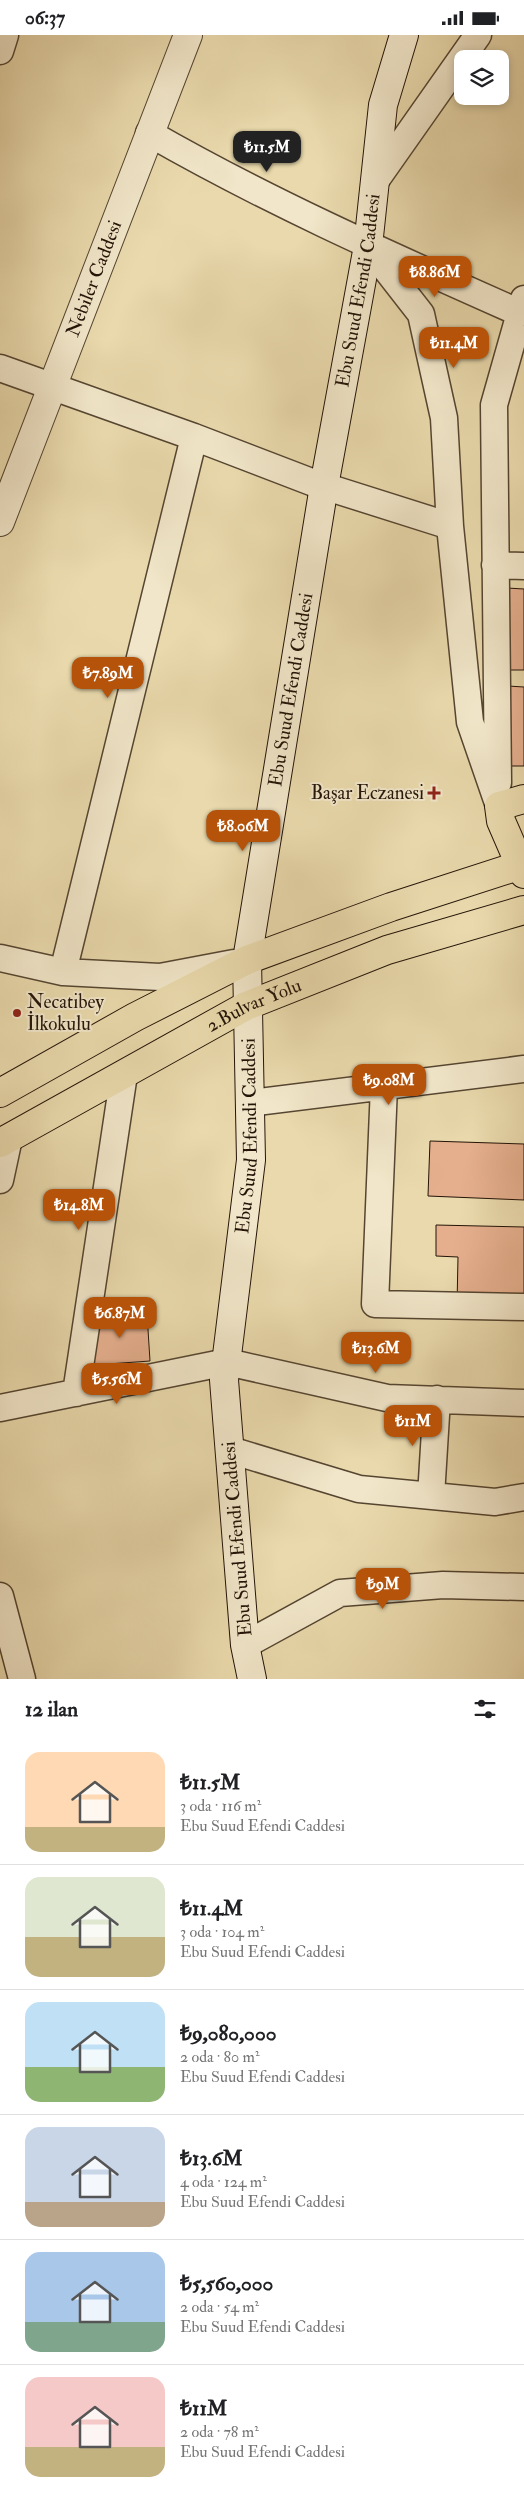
<!DOCTYPE html>
<html lang="tr">
<head>
<meta charset="utf-8">
<style>
  body { margin:0; font-family:"IM FELL Double Pica",serif; background:#f6f6f6; color:#202124; height:100vh; display:flex; flex-direction:column; font-size:19px; white-space:nowrap }
  * { box-sizing:border-box; margin:0 }
  p { font-size:16px; color:#757577 }
  .icon { flex:none; width:28px; height:28px; fill:none; stroke:currentColor; stroke-width:2; stroke-linecap:round; stroke-linejoin:round }
  .map { position:relative; height:1644px; overflow:hidden }
  .panel { display:flex; flex-direction:column; background:#fff; flex:1 }
  .panel>* { flex:none }
  .buttons { position:absolute; left:454px; top:15px; display:grid; gap:10px }
  .buttons a { display:grid; place-items:center; width:55px; height:55px; border-radius:10px; background:#fff; box-shadow:0 2px 8px #0003; font-size:25px }
  .price { position:absolute; translate:-50% -42px; padding:0 11px; border-radius:10px; background:#b45309; color:#fff; font-size:16px; line-height:32px; filter:drop-shadow(0 1px 2px #0008) }
  .price::after { content:''; position:absolute; left:50%; top:30px; width:15px; height:11px; margin-left:-8px; background:inherit; clip-path:polygon(0 0,100% 0,50% 100%) }
  .price.active { background:#222; color:#fff }
  ul { padding:0; list-style:none }
  li { display:flex; align-items:center; gap:15px; height:125px; padding:0 25px }
  li+li { border-top:1px solid #e0e0e0 }
  li span { display:grid; place-items:center; flex:none; width:140px; height:100px; border-radius:15px; color:#555 }
  li>.icon { margin-inline-start:auto }
  span .icon { width:60px; height:60px; fill:#fffc; stroke-width:1 }
  li b { font-size:21px }
  h2 { display:flex; justify-content:space-between; align-items:center; height:60px; padding:0 25px; font-size:21px }
  .status { display:flex; justify-content:space-between; align-items:center; height:35px; padding:0 25px; background:#fff; direction:ltr }
  .status svg { height:14px; fill:currentColor }
  .map>svg:first-child { display:block }
</style>
</head>
<body>
<div class="status"><b>06:37</b><svg viewBox="0 0 49 12"><path d="M0 12V9h3v3zM5 12V6h3v6zM10 12V3h3v9zM15 12V0h3v12zM26 1h20v11H26zM47 4h2v5h-2z"/></svg></div>
<div class="map">
<svg width="524" height="1644" viewBox="0 0 524 1644">
  <rect width="100%" height="100%" fill="#e9d9ac"/>
  <filter id="stains"><feTurbulence type="fractalNoise" baseFrequency=".004" numOctaves="4"/><feColorMatrix values="0 0 0 0 .2 0 0 0 0 .09 0 0 0 0 .02 0 0 0 .5 -.17"/></filter>
  <radialGradient id="worn" r=".72"><stop offset=".6" stop-color="#630" stop-opacity="0"/><stop offset="1" stop-color="#630" stop-opacity=".3"/></radialGradient>
  <path fill="#e5af8e" stroke="#241408" d="M 507,553 L 524,554 L 524,635 L 507,635 Z
    M 508,651 L 524,652 L 524,731 L 508,731 Z
    M 430,1106 L 524,1109 L 524,1165 L 428,1161 Z
    M 436,1190 L 524,1192 L 524,1272 L 457,1271 L 458,1222 L 436,1221 Z
    M 147,1279 L 150,1326 L 94,1330 L 91,1282 Z"/>
  <g fill="none" stroke-linecap="round" stroke-linejoin="round">
    <defs>
      <path id="minor" d="M 0,16 L 5,0
        M 149,98 C 269,167 394,222 520,278
        M 376,145 L 478,0
        M 368,211 L 421,279 L 444,383 L 450,491 L 470,687 L 499,771
        M 0,333 L 194,402 L 314,448 L 450,491
        M 495,530 L 524,531
        M 498,748 L 494,370 L 524,264
        M 0,923 L 63,937 L 160,942 L 234,928
        M 63,937 L 194,402
        M 384,1051 L 375,1269 L 524,1272
        M 250,1068 L 524,1034
        M 0,1145 L 9,1103
        M 76,1358 L 124,1039
        M 0,1373 L 227,1327 L 387,1363 L 524,1368
        M 230,1415 L 359,1454 L 495,1467 L 524,1462
        M 431,1461 L 437,1364
        M 0,1561 L 22,1644
        M 245,1610 L 340,1558 L 443,1550 L 524,1552"/>
      <g id="tertiary">
        <path id="s1" d="M 0,487 L 188,0"/>
      </g>
      <g id="secondary">
        <path id="s2" d="M 252,1644 L 245,1610 L 224,1345 L 251,1125 L 247,925 L 324,451 L 368,211 L 383,70 L 404,0"/>
      </g>
      <g id="primary">
        <path d="M 524,764 L 499,771 L 501,786 L 524,839"/>
        <path d="M 0,1058 L 135,982 L 247,925 L 391,872 L 521,830"/>
        <path id="s3" d="M 0,1108 L 246,971 L 387,915 L 524,875"/>
      </g>
    </defs>
    <use href="#minor" stroke="#554531" stroke-width="29"/>
    <use href="#tertiary" stroke="#554531" stroke-width="30"/>
    <use href="#secondary" stroke="#241408" stroke-width="30"/>
    <use href="#primary" stroke="#241408" stroke-width="30"/>
    <use href="#minor" stroke="#f1e6c9" stroke-width="26"/>
    <use href="#tertiary" stroke="#f1e6c9" stroke-width="28"/>
    <use href="#secondary" stroke="#f1e6c9" stroke-width="28"/>
    <use href="#primary" stroke="#e9d9ac" stroke-width="28"/>
  </g>
  <g fill="#8f2418" stroke="#f1e6c9" stroke-width="2">
    <path d="M431.5 750.5h5v5h5v5h-5v5h-5v-5h-5v-5h5z"/>
    <circle cx="17" cy="978" r="5"/>
  </g>
  <g text-anchor="middle" dominant-baseline="central" stroke-width="4" stroke-linejoin="round" paint-order="stroke">
    <g font-size="19" fill="#241408" stroke="#f1e6c9">
      <text stroke="none"><textPath href="#s1" startOffset="261">Nebiler Caddesi</textPath></text>
      <text stroke="none"><textPath href="#s2" startOffset="1401">Ebu Suud Efendi Caddesi</textPath></text>
      <text stroke="none"><textPath href="#s2" startOffset="996">Ebu Suud Efendi Caddesi</textPath></text>
      <text stroke="none"><textPath href="#s3" startOffset="289">2.Bulvar Yolu</textPath></text>
      <text stroke="none"><textPath href="#s2" startOffset="546">Ebu Suud Efendi Caddesi</textPath></text>
      <text transform="translate(237 1504) rotate(-95)">Ebu Suud Efendi Caddesi</text>
    </g>
    <g font-size="19" fill="#241408" stroke="#f1e6c9" text-anchor="end">
      <text x="424" y="758">Başar Eczanesi</text>
      <text x="27" y="967" text-anchor="start">Necatibey<tspan x="27" dy="22">İlkokulu</tspan></text>
    </g>
  </g>
  <rect width="100%" height="100%" filter="url(#stains)"/>
  <rect width="100%" height="100%" fill="url(#worn)"/>
</svg>
<div class="buttons">
<a><svg class="icon" aria-label="layers" viewBox="0 0 24 24"><path d="M12 4l9 5-9 5-9-5zM3 14l9 5 9-5"/></svg></a>
</div>
<b class="price active" style="left:267px;top:138px">₺11.5M</b>
<b class="price" style="left:435px;top:263px">₺8.86M</b>
<b class="price" style="left:454px;top:334px">₺11.4M</b>
<b class="price" style="left:108px;top:664px">₺7.89M</b>
<b class="price" style="left:243px;top:817px">₺8.06M</b>
<b class="price" style="left:389px;top:1071px">₺9.08M</b>
<b class="price" style="left:79px;top:1196px">₺14.8M</b>
<b class="price" style="left:120px;top:1304px">₺6.87M</b>
<b class="price" style="left:376px;top:1339px">₺13.6M</b>
<b class="price" style="left:117px;top:1370px">₺5.56M</b>
<b class="price" style="left:413px;top:1412px">₺11M</b>
<b class="price" style="left:383px;top:1575px">₺9M</b>
</div>
<section class="panel">
<h2>12 ilan<svg class="icon" aria-label="filters" viewBox="0 0 24 24"><path d="M4 7h16M4 17h16"/><circle cx="9" cy="7" r="2"/><circle cx="15" cy="17" r="2"/></svg></h2>
<ul>
<li><span style="background:linear-gradient(#ffd9b3 75%,#c2b280 0)"><svg class="icon" aria-label="home" viewBox="0 0 24 24"><path d="M3 11l9-7 9 7M6 9v11h12V9"/></svg></span><div><b>₺11.5M</b><p>3 oda · 116 m²</p><p>Ebu Suud Efendi Caddesi</p></div></li>
<li><span style="background:linear-gradient(#dfe7d0 60%,#c2b280 0)"><svg class="icon" aria-label="home" viewBox="0 0 24 24"><path d="M3 11l9-7 9 7M6 9v11h12V9"/></svg></span><div><b>₺11.4M</b><p>3 oda · 104 m²</p><p>Ebu Suud Efendi Caddesi</p></div></li>
<li><span style="background:linear-gradient(#bfe0f5 65%,#8fb573 0)"><svg class="icon" aria-label="home" viewBox="0 0 24 24"><path d="M3 11l9-7 9 7M6 9v11h12V9"/></svg></span><div><b>₺9,080,000</b><p>2 oda · 80 m²</p><p>Ebu Suud Efendi Caddesi</p></div></li>
<li><span style="background:linear-gradient(#c9d6e8 75%,#b9a48a 0)"><svg class="icon" aria-label="home" viewBox="0 0 24 24"><path d="M3 11l9-7 9 7M6 9v11h12V9"/></svg></span><div><b>₺13.6M</b><p>4 oda · 124 m²</p><p>Ebu Suud Efendi Caddesi</p></div></li>
<li><span style="background:linear-gradient(#a9c7e8 70%,#7fa58c 0)"><svg class="icon" aria-label="home" viewBox="0 0 24 24"><path d="M3 11l9-7 9 7M6 9v11h12V9"/></svg></span><div><b>₺5,560,000</b><p>2 oda · 54 m²</p><p>Ebu Suud Efendi Caddesi</p></div></li>
<li><span style="background:linear-gradient(#f6c9c9 70%,#c2b280 0)"><svg class="icon" aria-label="home" viewBox="0 0 24 24"><path d="M3 11l9-7 9 7M6 9v11h12V9"/></svg></span><div><b>₺11M</b><p>2 oda · 78 m²</p><p>Ebu Suud Efendi Caddesi</p></div></li>
</ul>
</section>
</body>
</html>
